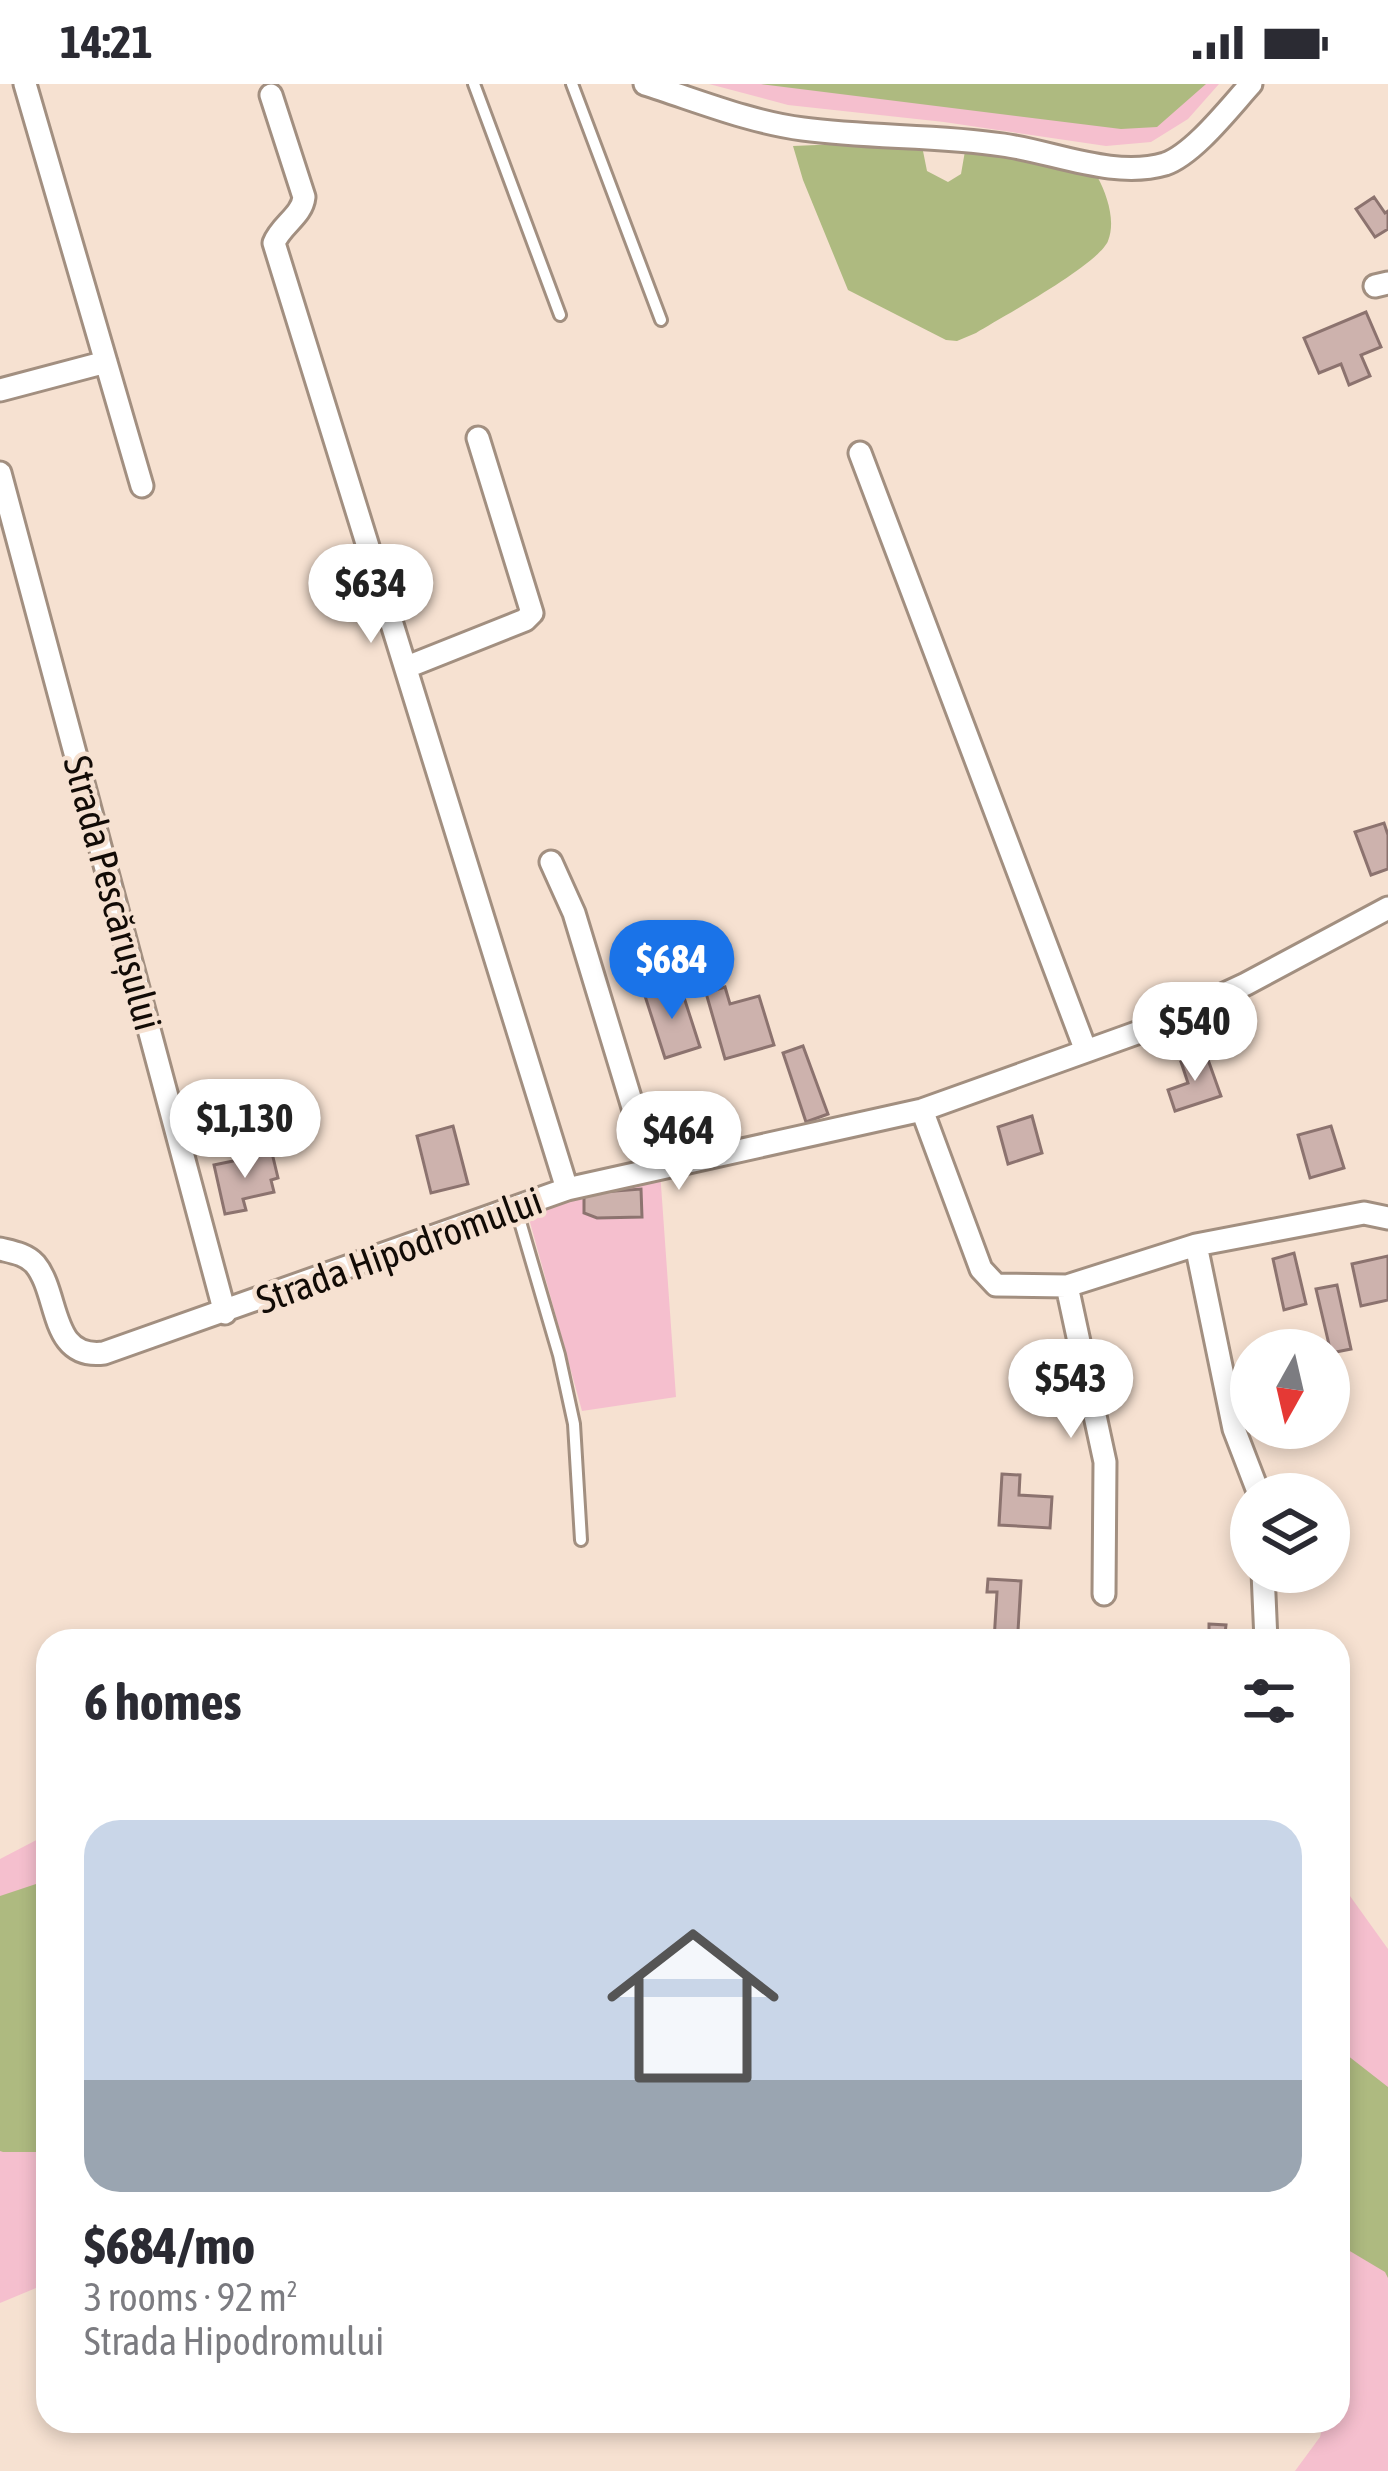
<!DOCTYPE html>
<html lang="en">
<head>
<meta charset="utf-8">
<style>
  body { margin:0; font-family:"Asap Condensed",sans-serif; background:#f7f7f7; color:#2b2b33; height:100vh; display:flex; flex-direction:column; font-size:45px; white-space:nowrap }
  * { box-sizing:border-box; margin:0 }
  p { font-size:39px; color:#7c7c81 }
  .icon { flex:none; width:66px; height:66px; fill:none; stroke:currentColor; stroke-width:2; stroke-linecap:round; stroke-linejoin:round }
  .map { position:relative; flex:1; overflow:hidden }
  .sheet { position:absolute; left:36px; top:1545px; width:1314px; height:804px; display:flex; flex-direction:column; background:#fff; border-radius:36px; box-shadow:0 6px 18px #0003 }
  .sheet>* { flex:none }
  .needle { width:78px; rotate:188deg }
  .fabs { position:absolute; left:1230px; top:1245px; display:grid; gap:24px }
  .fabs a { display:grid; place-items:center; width:120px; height:120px; border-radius:50%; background:#fff; box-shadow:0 6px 18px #0003; font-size:60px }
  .price { position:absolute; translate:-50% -102px; padding:0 27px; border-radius:42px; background:#fff; color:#222; font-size:39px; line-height:78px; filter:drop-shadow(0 3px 6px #0008) }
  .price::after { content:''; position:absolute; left:50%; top:72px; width:36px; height:27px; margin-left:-18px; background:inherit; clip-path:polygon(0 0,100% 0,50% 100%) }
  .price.on { background:#1a73e8; color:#fff }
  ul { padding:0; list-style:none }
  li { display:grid; align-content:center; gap:24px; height:636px; padding:0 48px }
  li+li { border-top:3px solid #e1e1e2 }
  li span { display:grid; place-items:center; height:372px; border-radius:36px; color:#555 }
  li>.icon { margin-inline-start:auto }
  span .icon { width:216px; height:216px; fill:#fffc; stroke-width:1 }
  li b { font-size:51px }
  h2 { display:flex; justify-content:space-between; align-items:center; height:144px; padding:0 48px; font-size:51px }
  .status { display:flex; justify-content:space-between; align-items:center; height:84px; padding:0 60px; background:#fff; direction:ltr }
  .status svg { height:33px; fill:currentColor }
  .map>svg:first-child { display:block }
</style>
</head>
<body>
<div class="status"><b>14:21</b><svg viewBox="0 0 49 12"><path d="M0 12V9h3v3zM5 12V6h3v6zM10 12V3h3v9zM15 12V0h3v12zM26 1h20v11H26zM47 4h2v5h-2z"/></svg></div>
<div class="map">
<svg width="1388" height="2387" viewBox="0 0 1388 2387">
  <rect width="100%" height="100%" fill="#f6e1d1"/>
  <path fill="#f5bfce" d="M 709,0 L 1219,0 L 1188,35 L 1151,58 L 1106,62 L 944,38 L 788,21 Z
    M 660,1087 L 676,1313 L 582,1327 L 528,1131 L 576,1108 Z
    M 48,1750 L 48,2199 L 0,2219 L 0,1775 Z
    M 1338,1801 L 1345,1805 L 1388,1865 L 1388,2387 L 1295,2387 L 1320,2353 L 1324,2337 L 1338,2337 Z"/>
  <path fill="#aeba80" d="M 761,0 L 1206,0 L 1157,43 L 1121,45 Z
    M 886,58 L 922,62 L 927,87 L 948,98 L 961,90 L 965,67 L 1071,83 L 1098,94 C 1107,111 1116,137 1108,157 C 1098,181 1002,233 976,249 L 957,257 L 946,256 L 848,206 L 803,96 L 793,62 Z
    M 48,1796 L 48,2068 L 3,2068 L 0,2067 L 0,1812 Z
    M 1338,1964 L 1388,2003 L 1388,2194 L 1385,2188 L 1338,2160 Z"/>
  <path fill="#cdb2ad" stroke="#8c736f" stroke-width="3" d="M 1374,113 L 1385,129 L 1388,127 L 1388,145 L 1375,153 L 1356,125 Z
    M 1366,228 L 1381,263 L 1361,271 L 1370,292 L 1349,301 L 1341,280 L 1319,289 L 1304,254 Z
    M 1384,739 L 1388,751 L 1388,785 L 1371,791 L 1355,748 Z
    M 680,901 L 700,963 L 665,974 L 645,912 Z
    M 725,903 L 730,920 L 759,912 L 774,961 L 725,975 L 706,909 Z
    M 803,962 L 828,1030 L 806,1038 L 783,969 Z
    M 1206,970 L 1221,1012 L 1175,1027 L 1168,1006 L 1188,999 L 1181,978 Z
    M 1032,1032 L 1042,1069 L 1008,1080 L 998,1043 Z
    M 453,1042 L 468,1100 L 431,1109 L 417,1052 Z
    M 1331,1042 L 1344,1084 L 1310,1094 L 1298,1051 Z
    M 272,1069 L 278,1094 L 271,1096 L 274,1108 L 243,1115 L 246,1126 L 225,1130 L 214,1081 Z
    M 641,1105 L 642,1133 L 597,1134 L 584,1129 L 584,1113 L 589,1109 Z
    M 1294,1169 L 1306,1220 L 1284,1226 L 1273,1175 Z
    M 1388,1172 L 1388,1216 L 1361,1222 L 1352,1180 Z
    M 1337,1201 L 1351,1265 L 1331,1269 L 1316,1205 Z
    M 1002,1390 L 1020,1391 L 1019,1411 L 1052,1413 L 1050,1444 L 999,1441 Z
    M 988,1495 L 1021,1497 L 1018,1547 L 1051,1548 L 1050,1557 L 994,1557 L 997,1508 L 987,1508 Z
    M 1209,1540 L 1226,1541 L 1225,1550 L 1240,1550 L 1240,1557 L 1209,1557 Z"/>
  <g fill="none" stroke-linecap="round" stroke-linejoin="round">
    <defs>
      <path id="service" d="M 474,0 L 560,231
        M 572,0 L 661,236
        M 516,1124 L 559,1271 L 574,1340 L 581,1456"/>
      <path id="minor" d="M 25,0 L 142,402
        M 645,0 C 696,16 749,38 803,45 C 869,54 937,51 1003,61 C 1054,68 1114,95 1165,80 C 1194,70 1230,23 1251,0
        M 271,11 L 304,113 C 302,132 281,141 274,159 L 567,1105
        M 1375,202 L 1388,199
        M 0,306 L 106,278
        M 860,369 L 1086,967
        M 0,389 L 225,1229
        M 407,583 L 525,536 L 532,529 L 478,354
        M 551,778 L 574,829 L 652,1086
        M 922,1026 L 981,1185 L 996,1201 L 1067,1202 L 1196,1161 L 1364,1129 L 1388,1134
        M 1196,1161 L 1234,1345 L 1259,1410
        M 0,1165 C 12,1168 26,1170 35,1180 C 60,1210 49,1276 104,1269 L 567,1105 L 922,1026 L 1156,942 L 1246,900 L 1388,824
        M 1067,1202 L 1105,1378 L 1104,1510
        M 1263,1488 L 1266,1557"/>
    </defs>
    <use href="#service" stroke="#a28f80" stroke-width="16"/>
    <use href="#minor" stroke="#a28f80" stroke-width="27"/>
    <use href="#service" stroke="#fff" stroke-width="10"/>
    <use href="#minor" stroke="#fff" stroke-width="21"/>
  </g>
  <g text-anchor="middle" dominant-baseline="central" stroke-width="9" stroke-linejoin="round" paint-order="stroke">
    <g font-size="39" fill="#120b06" stroke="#f6e1d1">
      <text transform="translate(113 809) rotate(75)">Strada Pescărușului</text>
      <text transform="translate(399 1166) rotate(-20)">Strada Hipodromului</text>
    </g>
  </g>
</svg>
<div class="fabs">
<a><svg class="needle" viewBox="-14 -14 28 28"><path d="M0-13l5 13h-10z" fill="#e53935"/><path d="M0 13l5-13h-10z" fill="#7c7c81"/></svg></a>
<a><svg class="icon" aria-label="layers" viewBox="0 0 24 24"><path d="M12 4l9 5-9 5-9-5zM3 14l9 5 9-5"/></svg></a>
</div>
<b class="price" style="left:371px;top:562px">$634</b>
<b class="price on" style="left:672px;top:938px">$684</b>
<b class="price" style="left:1195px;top:1000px">$540</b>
<b class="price" style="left:245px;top:1097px">$1,130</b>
<b class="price" style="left:679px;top:1109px">$464</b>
<b class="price" style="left:1071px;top:1357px">$543</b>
<section class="sheet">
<h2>6 homes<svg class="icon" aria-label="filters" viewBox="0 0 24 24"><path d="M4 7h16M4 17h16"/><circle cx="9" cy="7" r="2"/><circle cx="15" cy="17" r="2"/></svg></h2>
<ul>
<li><span style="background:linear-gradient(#c9d6e8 70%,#9aa5b1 0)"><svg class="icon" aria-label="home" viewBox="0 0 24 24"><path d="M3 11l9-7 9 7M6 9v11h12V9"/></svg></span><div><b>$684/mo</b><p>3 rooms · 92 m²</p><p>Strada Hipodromului</p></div></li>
</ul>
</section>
</div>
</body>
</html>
